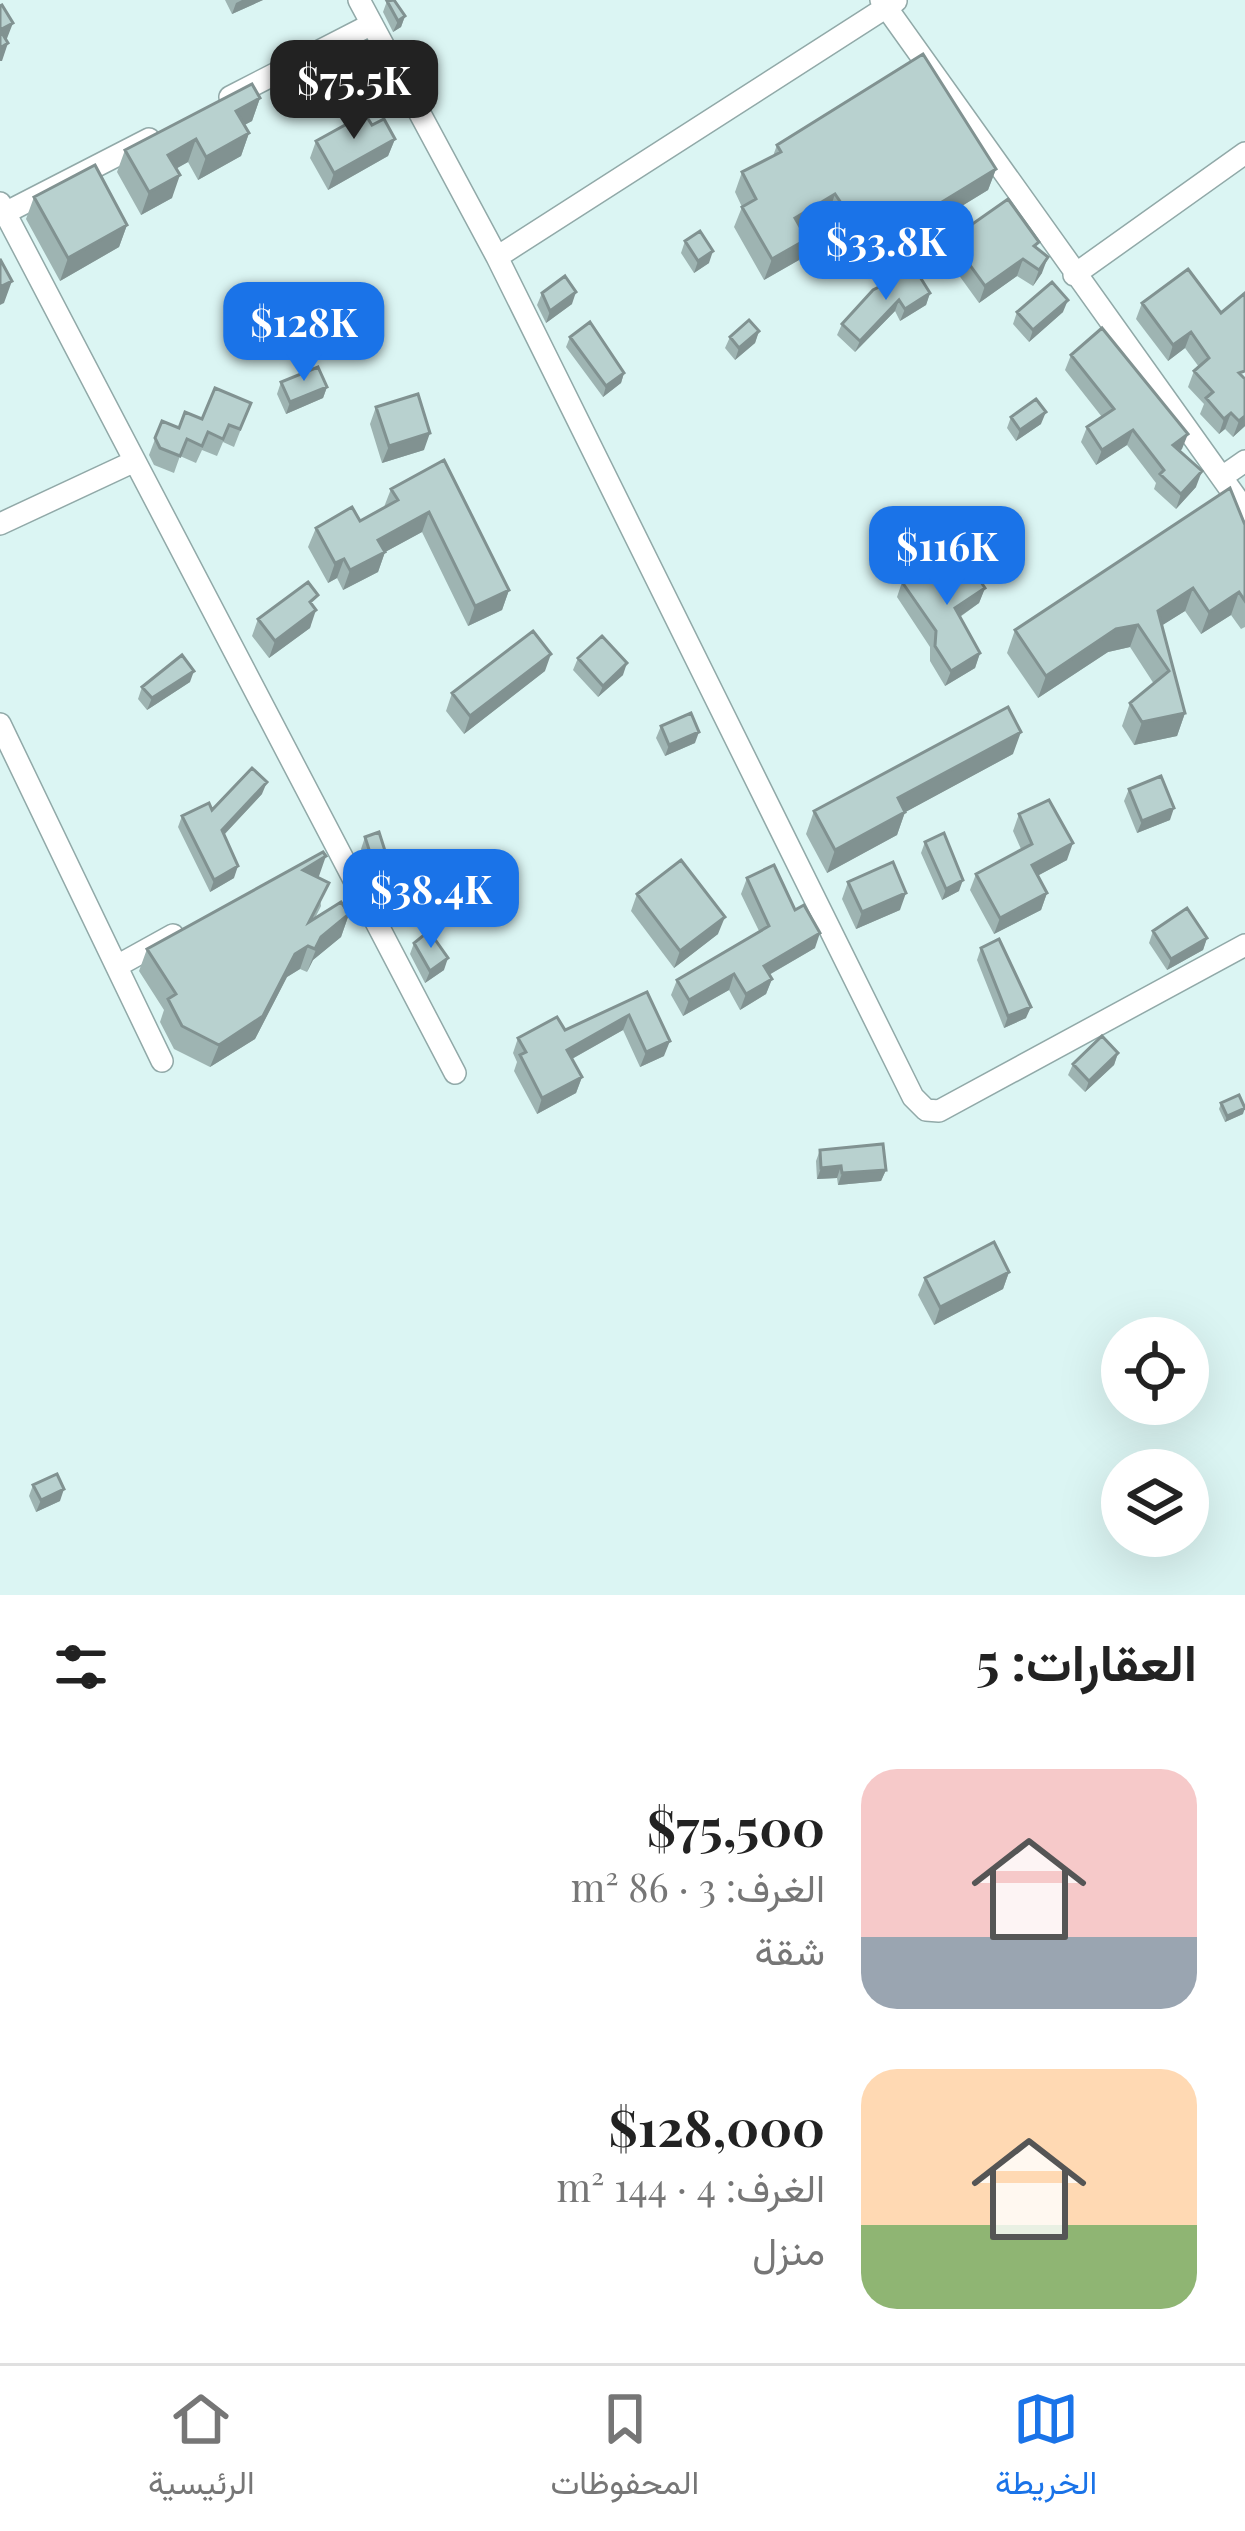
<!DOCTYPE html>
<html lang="ar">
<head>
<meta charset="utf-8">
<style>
  body { margin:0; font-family:"Playfair Display",Vazirmatn,serif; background:#f6f6f6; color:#222; direction:rtl; height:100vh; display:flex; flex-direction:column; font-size:45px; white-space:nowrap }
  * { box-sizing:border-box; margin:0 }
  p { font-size:39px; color:#767676 }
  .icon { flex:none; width:66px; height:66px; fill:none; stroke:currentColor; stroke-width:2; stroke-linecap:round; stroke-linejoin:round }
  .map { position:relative; height:1595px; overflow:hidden; direction:ltr }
  .details { display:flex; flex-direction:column; background:#fff; flex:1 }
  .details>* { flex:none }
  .controls { position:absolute; left:1101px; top:1317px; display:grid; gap:24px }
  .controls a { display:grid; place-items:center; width:108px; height:108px; border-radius:50%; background:#fff; box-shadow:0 12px 48px #0002; font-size:60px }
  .price { position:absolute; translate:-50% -102px; padding:0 27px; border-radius:24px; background:#1a73e8; color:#fff; font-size:39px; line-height:78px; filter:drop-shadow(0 3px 6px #0008) }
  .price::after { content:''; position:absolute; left:50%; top:72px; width:36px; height:27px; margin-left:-18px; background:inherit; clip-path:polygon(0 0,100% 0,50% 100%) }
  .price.active { background:#222; color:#fff }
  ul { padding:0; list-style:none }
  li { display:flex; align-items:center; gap:36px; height:300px; padding:0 48px }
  li span { display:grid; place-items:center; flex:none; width:336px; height:240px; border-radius:36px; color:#555 }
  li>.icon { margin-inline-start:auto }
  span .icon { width:144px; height:144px; fill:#fffc; stroke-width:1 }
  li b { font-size:51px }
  h2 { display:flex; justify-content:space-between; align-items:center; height:144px; padding:0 48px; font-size:51px }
  .menu { display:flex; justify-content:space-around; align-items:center; height:168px; border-top:3px solid #e0e0e0; background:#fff; font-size:33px; color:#767676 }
  .menu a { display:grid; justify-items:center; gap:6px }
  .menu .active { color:#1a73e8 }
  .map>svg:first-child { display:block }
</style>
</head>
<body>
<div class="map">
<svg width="1245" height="1595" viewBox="0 0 1245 1595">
  <rect width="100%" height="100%" fill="#dbf5f3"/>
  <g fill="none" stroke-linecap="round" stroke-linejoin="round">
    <defs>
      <path id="street" d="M 359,0 L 497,257 L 913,1097 L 926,1110 L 939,1111 L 1245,945
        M 881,0 L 1245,510
        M 230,97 L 372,24
        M 0,203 L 455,1073
        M 5,213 L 149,139
        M 497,257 L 896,1
        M 1074,275 L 1245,153
        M 1222,477 L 1245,461
        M 0,524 L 135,461
        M 0,724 L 162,1061
        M 117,966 L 173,935"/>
    </defs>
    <use href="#street" stroke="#91a9a8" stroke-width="24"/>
    <use href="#street" stroke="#fff" stroke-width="21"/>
  </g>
  <path fill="#9eb4b2" d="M 225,0 L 263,0 L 232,14 Z
    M 387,1 L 405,16 L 401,27 L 393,32 L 383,12 Z
    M 260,98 L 252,121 L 244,125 L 249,133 L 241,156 L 198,180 L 188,162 L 176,168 L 172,198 L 141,215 L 117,172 L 125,150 Z
    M 372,125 L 395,139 L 388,156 L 328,190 L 310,158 L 316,141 Z
    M 777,145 L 996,169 L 988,190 L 862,267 L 828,215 L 802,230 L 807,239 L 799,260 L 764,280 L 734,227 L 742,207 L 735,192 L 742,172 L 773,156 Z
    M 34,197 L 127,225 L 119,247 L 60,281 L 26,219 Z
    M 951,239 L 1037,248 L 1042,273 L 1033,286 L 1017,276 L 979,303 L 945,256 Z
    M 685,241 L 709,263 L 694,273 L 681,253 Z
    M 915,269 L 930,293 L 926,305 L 900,321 L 895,311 L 855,352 L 837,335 L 842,324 Z
    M 1188,269 L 1245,426 L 1233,437 L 1225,429 L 1219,434 L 1200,414 L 1204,404 L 1188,387 L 1194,371 L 1199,367 L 1185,348 L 1168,361 L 1136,319 L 1142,303 Z
    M 542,293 L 572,304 L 546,323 L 537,305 Z
    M 313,299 L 354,317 L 349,329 L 323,341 L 308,310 Z
    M 1017,312 L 1063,312 L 1029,342 L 1013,324 Z
    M 759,331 L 755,343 L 735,360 L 725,348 L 730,337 Z
    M 570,337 L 624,373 L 621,383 L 603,397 L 566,347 Z
    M 1071,355 L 1182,449 L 1180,451 L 1196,487 L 1176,509 L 1154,489 L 1156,483 L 1127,445 L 1096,465 L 1081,442 L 1087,427 L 1102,417 L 1065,370 Z
    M 281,382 L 327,387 L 323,398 L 286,414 L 277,394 Z
    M 251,403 L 234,447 L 223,442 L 217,456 L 202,450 L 196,463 L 180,456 L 174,473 L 154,465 L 149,455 L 162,421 L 179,428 Z
    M 376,407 L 424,450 L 382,463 L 370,424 Z
    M 1011,417 L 1041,424 L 1016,441 L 1007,428 Z
    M 444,460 L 509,590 L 502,610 L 468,626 L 422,532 L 385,552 L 378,572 L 343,590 L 337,578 L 328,583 L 308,547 L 316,528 L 360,521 L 384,507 L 391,489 Z
    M 1245,525 L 1245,627 L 1241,629 L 1231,615 L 1201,634 L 1185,611 L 1162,625 L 1185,713 L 1177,736 L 1134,745 L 1122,726 L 1130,703 L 1154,684 L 1130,647 L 1108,652 L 1038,698 L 1007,653 L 1015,630 Z
    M 935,578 L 985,588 L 979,603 L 960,617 L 980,653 L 975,668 L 945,686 L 930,661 L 930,647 L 897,597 L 902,582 Z
    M 314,607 L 310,628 L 269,658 L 252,636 L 258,619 Z
    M 578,658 L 623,675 L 598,697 L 573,670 Z
    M 545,671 L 464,734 L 446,711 L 452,693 Z
    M 190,682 L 147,710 L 138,699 L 142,687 Z
    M 661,726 L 695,743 L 665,756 L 656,738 Z
    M 1013,754 L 905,812 L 897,835 L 827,873 L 806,834 L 814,811 Z
    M 1129,789 L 1170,820 L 1137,833 L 1124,801 Z
    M 262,794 L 224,835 L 234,878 L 210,892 L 178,827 L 182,816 L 212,810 Z
    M 1019,814 L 1067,860 L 1037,876 L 1047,893 L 1041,910 L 994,934 L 970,890 L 976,874 L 1021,849 L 1013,831 Z
    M 365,837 L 383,869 L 369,874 L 361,849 Z
    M 925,842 L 959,891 L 942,900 L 921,853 Z
    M 318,878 L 321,906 L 314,920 L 349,914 L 341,937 L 313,960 L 307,972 L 300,969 L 287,977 L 255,1039 L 210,1067 L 174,1049 L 160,1022 L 164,1010 L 139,971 L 147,949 Z
    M 747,878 L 795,910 L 815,948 L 769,975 L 772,979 L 766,994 L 740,1010 L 729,990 L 683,1016 L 671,995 L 677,980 L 759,931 L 741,894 Z
    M 848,882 L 900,910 L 856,929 L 842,899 Z
    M 637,894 L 718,934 L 674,968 L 631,911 Z
    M 1153,931 L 1207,938 L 1203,950 L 1167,970 L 1149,943 Z
    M 414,943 L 444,970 L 425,983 L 410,954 Z
    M 981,948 L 1026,1018 L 1004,1028 L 977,960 Z
    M 647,992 L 664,1056 L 640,1067 L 623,1030 L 572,1059 L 582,1077 L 576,1093 L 537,1114 L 514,1071 L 517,1062 L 513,1053 L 518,1038 L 565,1030 Z
    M 1118,1053 L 1114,1065 L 1085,1092 L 1068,1075 L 1073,1064 Z
    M 1221,1103 L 1243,1114 L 1225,1122 L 1219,1109 Z
    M 820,1150 L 886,1170 L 881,1181 L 838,1185 L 837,1178 L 817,1179 L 816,1161 Z
    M 1009,1272 L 1003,1289 L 934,1325 L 918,1295 L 925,1278 Z
    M 33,1485 L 60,1501 L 36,1512 L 29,1496 Z"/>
  <path fill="#819291" d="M 242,0 L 263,0 L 232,14 L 236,3 Z
    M 405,16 L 401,27 L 393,32 L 398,21 Z
    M 13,23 L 6,41 L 0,30 Z
    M 8,43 L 2,61 L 0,61 L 0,48 Z
    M 260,98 L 252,121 L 228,134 L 236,111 Z
    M 249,133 L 241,156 L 198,180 L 206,157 Z
    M 196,139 L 188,162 L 160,178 L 168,155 Z
    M 395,139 L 388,156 L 328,190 L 334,173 Z
    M 996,169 L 988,190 L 862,267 L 870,246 Z
    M 180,175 L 172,198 L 141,215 L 149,192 Z
    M 835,194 L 828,215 L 787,239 L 795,218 Z
    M 127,225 L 119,247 L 60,281 L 68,258 Z
    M 807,239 L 799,260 L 764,280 L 772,259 Z
    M 713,251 L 709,263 L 694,273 L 698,261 Z
    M 1048,257 L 1042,273 L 1033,286 L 1039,270 Z
    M 1023,259 L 1017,276 L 979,303 L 985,286 Z
    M 12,281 L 4,303 L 0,305 L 0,287 Z
    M 576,292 L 572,304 L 546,323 L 550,311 Z
    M 930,293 L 926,305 L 900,321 L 905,309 Z
    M 899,300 L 895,311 L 855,352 L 860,341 Z
    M 1068,300 L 1063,312 L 1029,342 L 1033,330 Z
    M 354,317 L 349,329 L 323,341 L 327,330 Z
    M 759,331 L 755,343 L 735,360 L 739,348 Z
    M 1191,332 L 1185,348 L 1168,361 L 1173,345 Z
    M 624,373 L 621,383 L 603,397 L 606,386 Z
    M 327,387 L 323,398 L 286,414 L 290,402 Z
    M 1046,412 L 1041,424 L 1016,441 L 1020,430 Z
    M 1231,413 L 1225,429 L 1219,434 L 1224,419 Z
    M 1245,416 L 1245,426 L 1233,437 L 1239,421 Z
    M 1133,430 L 1127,445 L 1096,465 L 1102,450 Z
    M 430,433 L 424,450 L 382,463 L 389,446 Z
    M 1188,434 L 1182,449 L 1167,460 L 1173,445 Z
    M 1202,471 L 1196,487 L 1176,509 L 1181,494 Z
    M 429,512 L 422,532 L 376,557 L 385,552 L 378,572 L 343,590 L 350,570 L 378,540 Z
    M 344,559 L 337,578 L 328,583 L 335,563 Z
    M 985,588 L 979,603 L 949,624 L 955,608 Z
    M 1193,588 L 1185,611 L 1150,633 L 1158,611 Z
    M 509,590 L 502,610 L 468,626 L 475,606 Z
    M 1239,592 L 1231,615 L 1201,634 L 1209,612 Z
    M 316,610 L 310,628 L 269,658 L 275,641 Z
    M 1138,625 L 1130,647 L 1108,652 L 1038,698 L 1046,676 L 1116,629 Z
    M 980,653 L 975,668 L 945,686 L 951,671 Z
    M 551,654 L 545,671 L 464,734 L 470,716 Z
    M 627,663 L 623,675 L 598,697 L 603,686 Z
    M 194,671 L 190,682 L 147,710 L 152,698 Z
    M 1185,713 L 1177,736 L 1134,745 L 1142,722 Z
    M 699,732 L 695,743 L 665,756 L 669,745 Z
    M 1021,732 L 1013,754 L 889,821 L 898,798 Z
    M 267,782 L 262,794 L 217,842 L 222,830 Z
    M 1174,808 L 1170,820 L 1137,833 L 1142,821 Z
    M 905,812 L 897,835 L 827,873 L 835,850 Z
    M 1073,843 L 1067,860 L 1026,882 L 1032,865 Z
    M 326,856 L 318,879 L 303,870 Z
    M 387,857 L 383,869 L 369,874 L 373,862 Z
    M 238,866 L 234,878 L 210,892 L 214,880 Z
    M 963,880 L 959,891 L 942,900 L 946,889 Z
    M 906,893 L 900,910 L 856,929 L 862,912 Z
    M 1047,893 L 1041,910 L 994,934 L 1000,918 Z
    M 349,914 L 341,937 L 313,960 L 307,972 L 321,937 Z
    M 725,917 L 718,934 L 674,968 L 680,951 Z
    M 820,933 L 815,948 L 758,981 L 764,966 Z
    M 1207,938 L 1203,950 L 1167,970 L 1171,959 Z
    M 308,946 L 300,969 L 287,977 L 255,1039 L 210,1067 L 219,1045 L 295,954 Z
    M 448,958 L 444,970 L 425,983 L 430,971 Z
    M 734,974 L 729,990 L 683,1016 L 689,1000 Z
    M 772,979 L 766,994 L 740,1010 L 746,994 Z
    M 1031,1007 L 1026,1018 L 1004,1028 L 1008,1016 Z
    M 629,1015 L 623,1030 L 561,1065 L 567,1050 Z
    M 670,1041 L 664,1056 L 640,1067 L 646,1052 Z
    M 1118,1053 L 1114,1065 L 1085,1092 L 1089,1081 Z
    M 582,1077 L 576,1093 L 537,1114 L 542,1098 Z
    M 1245,1108 L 1243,1114 L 1225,1122 L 1227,1116 Z
    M 841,1166 L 837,1178 L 817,1179 L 821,1168 Z
    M 886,1170 L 881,1181 L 838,1185 L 842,1173 Z
    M 1009,1272 L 1003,1289 L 934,1325 L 940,1307 Z
    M 64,1489 L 60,1501 L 36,1512 L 41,1500 Z"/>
  <path fill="#b8d1cf" stroke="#819291" stroke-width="3" d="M 394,0 L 405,16 L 398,21 L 387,1 Z
    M 2,5 L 13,23 L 0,30 L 8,43 L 0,48 L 0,6 Z
    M 923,54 L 996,169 L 870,246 L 835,194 L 795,218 L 807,239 L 772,259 L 742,207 L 756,199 L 742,172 L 781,152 L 777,145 Z
    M 252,84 L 260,98 L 236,111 L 249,133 L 206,157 L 196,139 L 168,155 L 180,175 L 149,192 L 125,150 Z
    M 365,114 L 372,125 L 384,119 L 395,139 L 334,173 L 316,141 Z
    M 95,165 L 127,225 L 68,258 L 34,197 Z
    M 1008,199 L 1039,242 L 1034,246 L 1048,257 L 1039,270 L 1023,259 L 985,286 L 951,239 Z
    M 700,231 L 713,251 L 698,261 L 685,241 Z
    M 0,259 L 12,281 L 0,287 Z
    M 915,269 L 930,293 L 905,309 L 899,300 L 860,341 L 842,324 L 873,290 Z
    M 1188,269 L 1221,313 L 1245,293 L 1245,371 L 1239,373 L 1245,379 L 1245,416 L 1239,421 L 1231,413 L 1224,419 L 1206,398 L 1213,392 L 1194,371 L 1209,358 L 1191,332 L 1173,345 L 1142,303 Z
    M 565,276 L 576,292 L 550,311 L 542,293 Z
    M 1052,282 L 1068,300 L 1033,330 L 1017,312 Z
    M 339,286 L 354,317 L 327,330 L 313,299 Z
    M 749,320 L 759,331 L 739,348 L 730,337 Z
    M 590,322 L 624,373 L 606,386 L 570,337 Z
    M 1102,328 L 1188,434 L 1173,445 L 1202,471 L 1181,494 L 1160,474 L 1164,470 L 1133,430 L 1102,450 L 1087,427 L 1114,409 L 1071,355 Z
    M 318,367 L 327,387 L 290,402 L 281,382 Z
    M 215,388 L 251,403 L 240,429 L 229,425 L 223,439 L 208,432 L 202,446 L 187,439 L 180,456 L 160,448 L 155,438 L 162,421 L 179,428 L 185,412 L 202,419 Z
    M 418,394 L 430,433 L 389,446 L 376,407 Z
    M 1036,399 L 1046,412 L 1020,430 L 1011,417 Z
    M 444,460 L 509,590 L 475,606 L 429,512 L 378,540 L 385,552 L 350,570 L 344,559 L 335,563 L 316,528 L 352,507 L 360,521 L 398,500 L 391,489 Z
    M 1230,488 L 1245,525 L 1245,601 L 1239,592 L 1209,612 L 1193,588 L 1158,611 L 1185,713 L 1142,722 L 1130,703 L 1169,671 L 1138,625 L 1116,629 L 1046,676 L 1015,630 Z
    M 965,558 L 985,588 L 955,608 L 980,653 L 951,671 L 935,646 L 936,631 L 902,582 L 927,565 L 935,578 Z
    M 308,582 L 318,595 L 310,602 L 316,610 L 275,641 L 258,619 Z
    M 533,631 L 551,654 L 470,716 L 452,693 Z
    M 602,636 L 627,663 L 603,686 L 578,658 Z
    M 182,655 L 194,671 L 152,698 L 142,687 Z
    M 1008,707 L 1021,732 L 898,798 L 905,812 L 835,850 L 814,811 Z
    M 691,713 L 699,732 L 669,745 L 661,726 Z
    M 252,768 L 267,782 L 222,830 L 238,866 L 214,880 L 182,816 L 209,803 L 212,810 Z
    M 1161,776 L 1174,808 L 1142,821 L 1129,789 Z
    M 1049,800 L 1073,843 L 1032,865 L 1047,893 L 1000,918 L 976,874 L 1032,844 L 1019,814 Z
    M 379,832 L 387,857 L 373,862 L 365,837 Z
    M 944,833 L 963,880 L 946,889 L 925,842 Z
    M 323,852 L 326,856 L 303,870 L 329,883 L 309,922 L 341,902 L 349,914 L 321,937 L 315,949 L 308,946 L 295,954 L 263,1016 L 219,1045 L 182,1026 L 168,999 L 176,994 L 147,949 Z
    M 681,860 L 725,917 L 680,951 L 637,894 Z
    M 893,862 L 906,893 L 862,912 L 848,882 Z
    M 774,865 L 795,910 L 804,905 L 820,933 L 764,966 L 772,979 L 746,994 L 734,974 L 689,1000 L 677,980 L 769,926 L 747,878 Z
    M 1187,908 L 1207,938 L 1171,959 L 1153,931 Z
    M 429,931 L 448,958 L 430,971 L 414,943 Z
    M 999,939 L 1031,1007 L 1008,1016 L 981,948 Z
    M 647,992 L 670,1041 L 646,1052 L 629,1015 L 567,1050 L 582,1077 L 542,1098 L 520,1055 L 526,1052 L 518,1038 L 557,1017 L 565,1030 Z
    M 1102,1036 L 1118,1053 L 1089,1081 L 1073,1064 Z
    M 1239,1095 L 1245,1108 L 1227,1116 L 1221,1103 Z
    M 883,1144 L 886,1170 L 842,1173 L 841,1166 L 821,1168 L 820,1150 Z
    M 994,1242 L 1009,1272 L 940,1307 L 925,1278 Z
    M 57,1474 L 64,1489 L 41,1500 L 33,1485 Z"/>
</svg>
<div class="controls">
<a><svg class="icon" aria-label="locate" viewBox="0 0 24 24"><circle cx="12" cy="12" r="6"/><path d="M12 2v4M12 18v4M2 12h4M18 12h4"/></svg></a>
<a><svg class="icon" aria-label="layers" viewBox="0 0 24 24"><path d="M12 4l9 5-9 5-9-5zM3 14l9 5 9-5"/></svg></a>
</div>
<b class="price active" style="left:354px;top:142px">$75.5K</b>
<b class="price" style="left:886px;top:303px">$33.8K</b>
<b class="price" style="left:304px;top:384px">$128K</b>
<b class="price" style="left:947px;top:608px">$116K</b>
<b class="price" style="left:431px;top:951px">$38.4K</b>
</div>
<section class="details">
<h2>العقارات: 5<svg class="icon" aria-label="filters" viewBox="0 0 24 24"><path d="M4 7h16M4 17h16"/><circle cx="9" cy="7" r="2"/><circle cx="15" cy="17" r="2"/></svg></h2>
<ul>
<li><span style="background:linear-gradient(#f6c9c9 70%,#9aa5b1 0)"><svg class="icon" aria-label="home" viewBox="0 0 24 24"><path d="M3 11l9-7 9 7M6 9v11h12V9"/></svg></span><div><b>$75,500</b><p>الغرف: 3 · 86 m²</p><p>شقة</p></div></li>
<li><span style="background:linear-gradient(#ffd9b3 65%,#8fb573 0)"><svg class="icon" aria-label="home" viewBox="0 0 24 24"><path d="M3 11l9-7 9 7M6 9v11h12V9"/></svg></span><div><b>$128,000</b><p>الغرف: 4 · 144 m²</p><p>منزل</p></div></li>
</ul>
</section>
<nav class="menu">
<a class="active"><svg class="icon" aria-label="map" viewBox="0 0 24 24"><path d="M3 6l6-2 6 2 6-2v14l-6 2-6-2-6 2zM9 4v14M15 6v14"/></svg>الخريطة</a>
<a><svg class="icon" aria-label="saved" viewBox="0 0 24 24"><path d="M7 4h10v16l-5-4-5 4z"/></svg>المحفوظات</a>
<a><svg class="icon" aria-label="home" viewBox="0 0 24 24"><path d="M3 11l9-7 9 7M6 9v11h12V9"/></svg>الرئيسية</a>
</nav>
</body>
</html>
